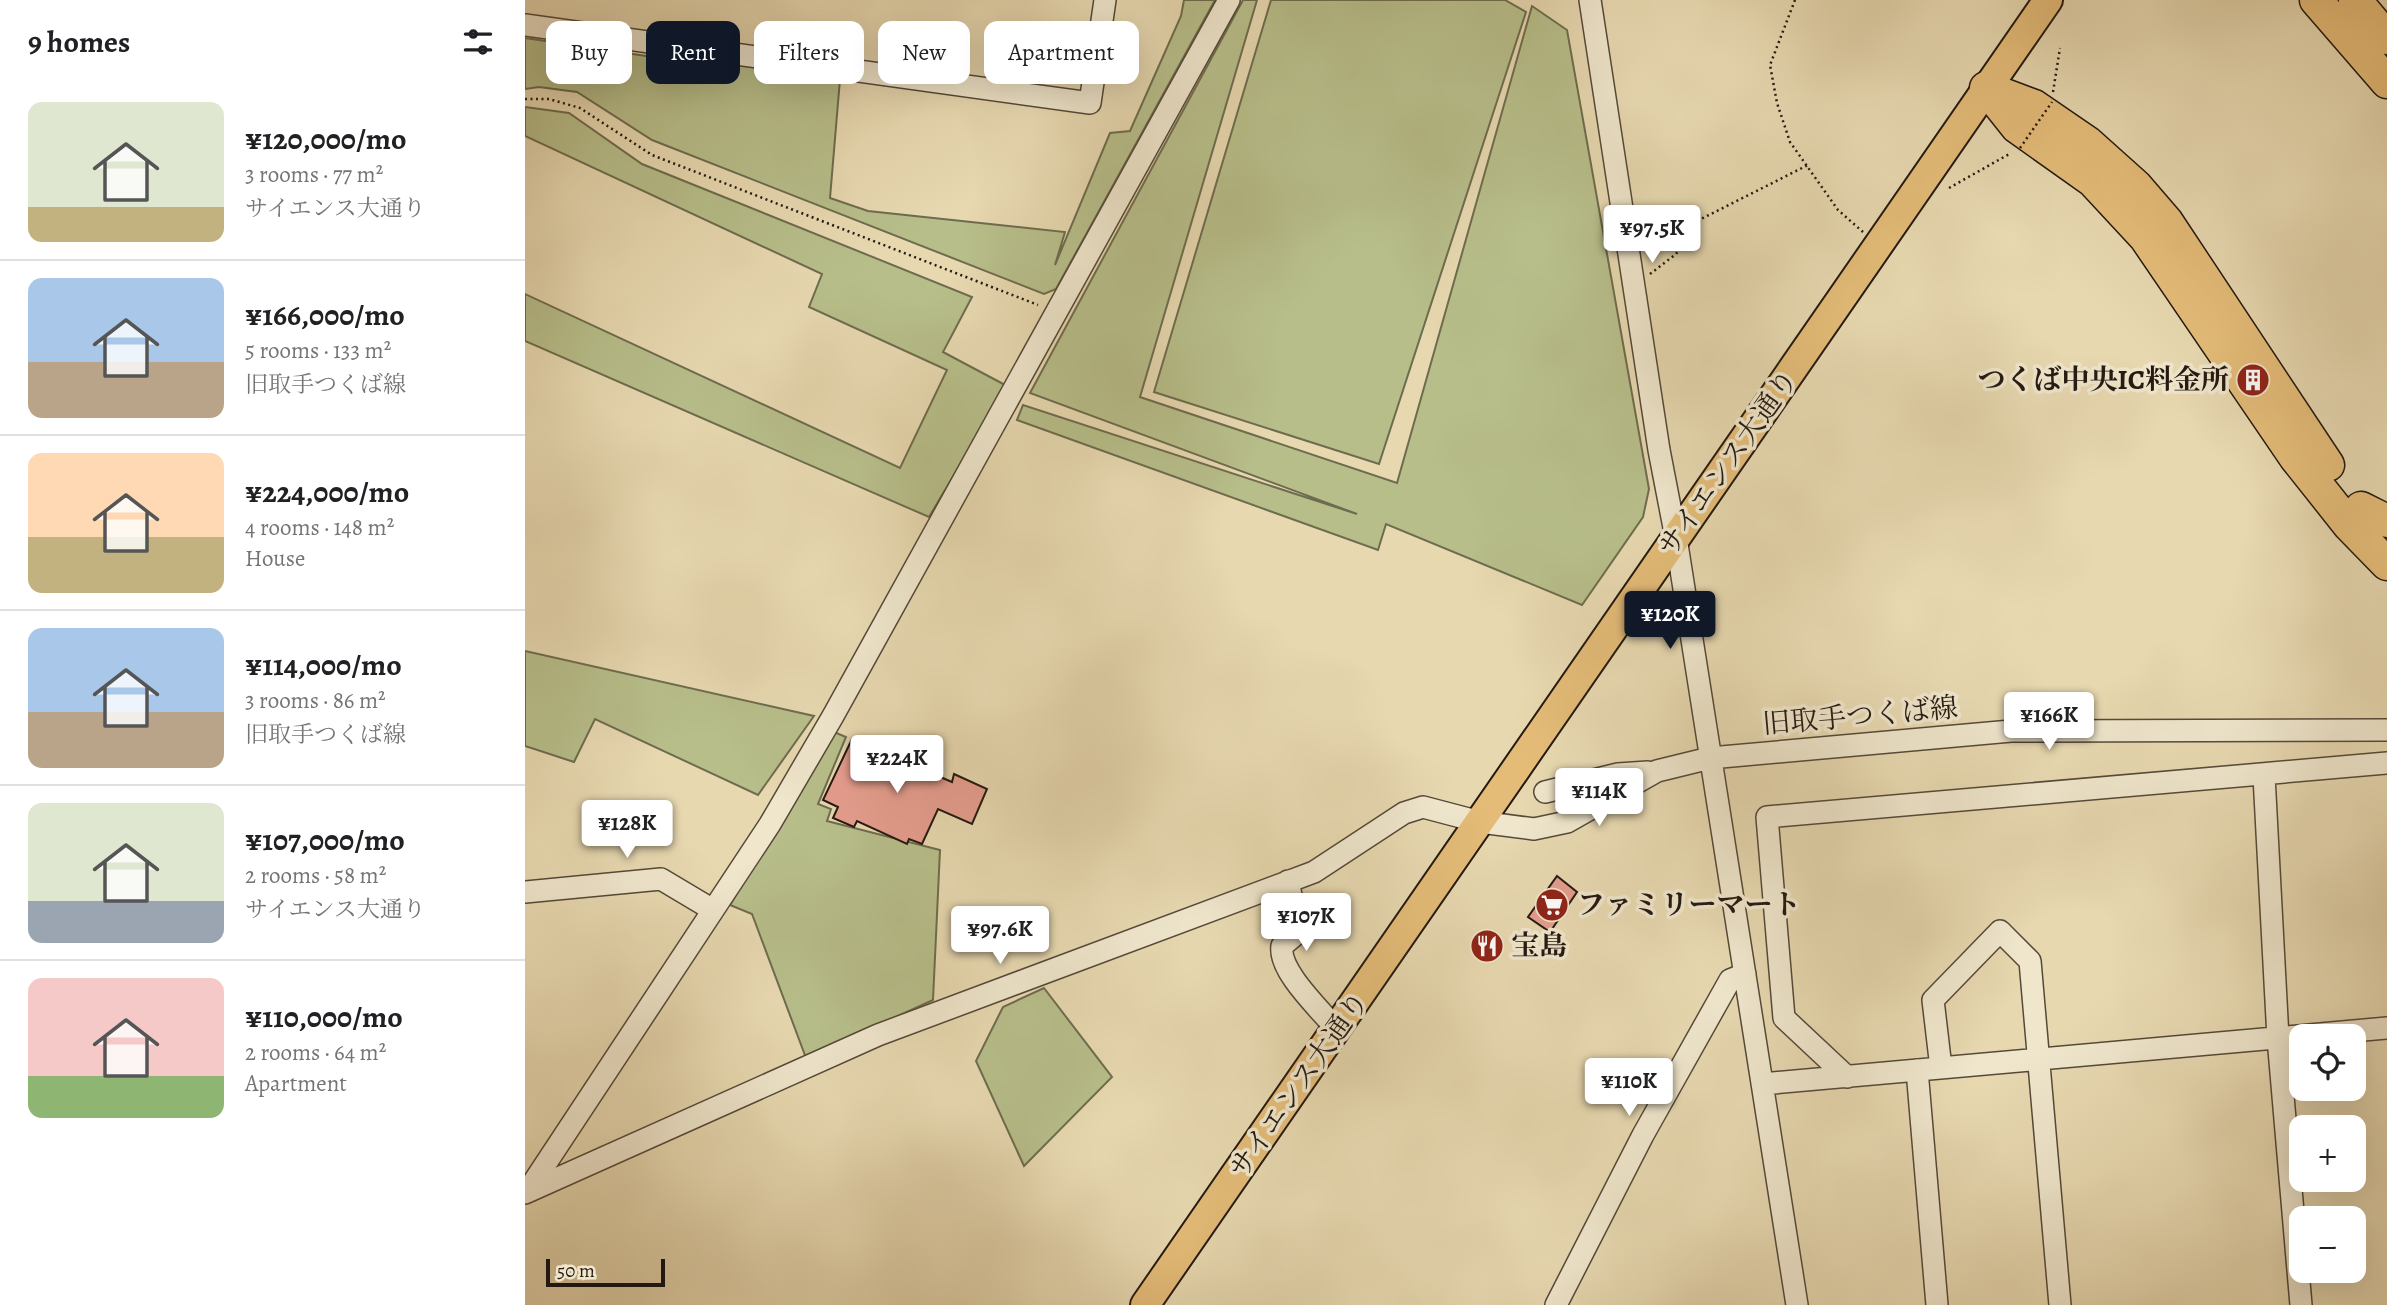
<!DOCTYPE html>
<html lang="en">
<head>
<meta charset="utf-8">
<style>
  body { margin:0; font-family:Alegreya,"Noto Serif JP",serif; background:#f6f6f6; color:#202124; height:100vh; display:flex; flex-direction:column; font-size:26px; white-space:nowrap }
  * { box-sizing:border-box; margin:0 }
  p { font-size:23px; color:#757577 }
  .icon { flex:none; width:38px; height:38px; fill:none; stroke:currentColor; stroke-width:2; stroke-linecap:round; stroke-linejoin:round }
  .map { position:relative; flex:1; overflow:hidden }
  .details { display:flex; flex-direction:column; background:#fff; width:525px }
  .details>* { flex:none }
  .top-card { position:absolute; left:21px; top:21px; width:665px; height:63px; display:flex; gap:14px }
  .controls { position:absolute; left:1764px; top:1024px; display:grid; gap:14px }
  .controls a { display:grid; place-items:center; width:77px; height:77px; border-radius:14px; background:#fff; box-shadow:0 7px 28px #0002; font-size:35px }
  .scale { position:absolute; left:21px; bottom:18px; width:119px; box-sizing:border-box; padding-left:7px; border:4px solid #241911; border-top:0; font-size:19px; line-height:24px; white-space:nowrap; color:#241911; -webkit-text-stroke:5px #efe6cc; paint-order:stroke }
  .price { position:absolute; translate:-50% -60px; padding:0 16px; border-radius:7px; background:#fff; color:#222; font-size:23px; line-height:46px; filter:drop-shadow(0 2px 4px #0008) }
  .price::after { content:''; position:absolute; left:50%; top:42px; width:21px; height:16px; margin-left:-10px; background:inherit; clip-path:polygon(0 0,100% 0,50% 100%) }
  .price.selected { background:#111827; color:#fff }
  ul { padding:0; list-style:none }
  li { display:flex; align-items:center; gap:21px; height:175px; padding:0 28px }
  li+li { border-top:2px solid #e0e0e0 }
  li span { display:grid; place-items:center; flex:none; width:196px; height:140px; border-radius:14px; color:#555 }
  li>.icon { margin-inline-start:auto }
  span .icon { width:84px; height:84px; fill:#fffc; stroke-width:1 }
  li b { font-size:30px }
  h2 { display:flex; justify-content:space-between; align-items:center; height:84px; padding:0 28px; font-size:30px }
  .tag { padding:0 24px; border-radius:14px; background:#fff; box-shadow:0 7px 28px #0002; font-size:24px; line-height:63px }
  .tag.selected { background:#111827; color:#fff }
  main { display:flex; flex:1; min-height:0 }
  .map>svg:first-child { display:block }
</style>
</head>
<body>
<main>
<section class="details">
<h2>9 homes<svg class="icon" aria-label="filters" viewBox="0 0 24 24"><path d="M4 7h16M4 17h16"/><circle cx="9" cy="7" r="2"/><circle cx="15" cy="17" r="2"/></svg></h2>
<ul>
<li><span style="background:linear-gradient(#dfe7d0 75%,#c2b280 0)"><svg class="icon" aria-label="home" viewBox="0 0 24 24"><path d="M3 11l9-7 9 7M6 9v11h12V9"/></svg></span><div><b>¥120,000/mo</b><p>3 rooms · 77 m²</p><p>サイエンス大通り</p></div></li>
<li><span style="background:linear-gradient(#a9c7e8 60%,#b9a48a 0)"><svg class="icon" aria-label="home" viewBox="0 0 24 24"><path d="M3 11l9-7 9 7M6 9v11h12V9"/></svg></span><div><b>¥166,000/mo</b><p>5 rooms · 133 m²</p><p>旧取手つくば線</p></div></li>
<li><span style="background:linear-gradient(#ffd9b3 60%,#c2b280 0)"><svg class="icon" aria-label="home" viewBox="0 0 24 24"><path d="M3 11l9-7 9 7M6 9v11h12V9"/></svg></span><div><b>¥224,000/mo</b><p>4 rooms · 148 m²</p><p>House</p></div></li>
<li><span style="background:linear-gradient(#a9c7e8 60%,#b9a48a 0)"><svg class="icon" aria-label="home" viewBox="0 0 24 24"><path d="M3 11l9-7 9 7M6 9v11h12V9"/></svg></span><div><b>¥114,000/mo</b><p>3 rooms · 86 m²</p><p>旧取手つくば線</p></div></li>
<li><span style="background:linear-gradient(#dfe7d0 70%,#9aa5b1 0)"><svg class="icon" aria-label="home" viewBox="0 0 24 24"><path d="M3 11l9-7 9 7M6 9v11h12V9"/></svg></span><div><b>¥107,000/mo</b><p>2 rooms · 58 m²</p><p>サイエンス大通り</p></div></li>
<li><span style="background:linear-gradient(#f6c9c9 70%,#8fb573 0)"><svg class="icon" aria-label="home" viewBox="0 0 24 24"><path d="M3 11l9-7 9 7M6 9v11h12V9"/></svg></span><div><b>¥110,000/mo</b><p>2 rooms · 64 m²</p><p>Apartment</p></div></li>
</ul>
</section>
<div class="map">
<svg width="1862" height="1305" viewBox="0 0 1862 1305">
  <rect width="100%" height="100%" fill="#e7d8b0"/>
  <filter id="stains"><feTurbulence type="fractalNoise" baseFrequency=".00286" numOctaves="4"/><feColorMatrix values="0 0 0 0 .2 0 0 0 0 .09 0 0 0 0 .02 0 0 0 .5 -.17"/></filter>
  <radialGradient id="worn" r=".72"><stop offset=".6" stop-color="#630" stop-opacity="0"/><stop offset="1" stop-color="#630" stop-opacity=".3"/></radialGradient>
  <path fill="#b7be8a" stroke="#6e6c4e" stroke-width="2" d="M 659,0 L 690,0 L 531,289 L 519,294 L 127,140 L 52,92 L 14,87 L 0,89 L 0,38 L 195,67 L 199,63 L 315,79 L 305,198 L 343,211 L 540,232 L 530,265 L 585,133 L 605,131 L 656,16 Z
    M 718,0 L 732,0 L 615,397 L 872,483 L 1007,6 L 1042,30 L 1124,489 L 1118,517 L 1057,605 L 861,524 L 853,550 L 492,420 L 498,405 L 832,514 L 505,393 Z
    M 746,0 L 980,0 L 1001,12 L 854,464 L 629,392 Z
    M 0,107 L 44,113 L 117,164 L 447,297 L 418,352 L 482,386 L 404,517 L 0,341 L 0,294 L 375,468 L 422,370 L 284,307 L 297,274 L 0,136 Z
    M 0,651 L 289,716 L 233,795 L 70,719 L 49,762 L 0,746 Z
    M 309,732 L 321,737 L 293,804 L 306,809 L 302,821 L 415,850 L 408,1000 L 281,1058 L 227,914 L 205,905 Z
    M 519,988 L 587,1077 L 499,1166 L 451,1061 L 478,1007 Z"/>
  <path fill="#e59d8e" stroke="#241911" stroke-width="2" d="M 327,739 L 427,782 L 429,774 L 462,789 L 447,824 L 413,809 L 397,844 L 384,839 L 382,844 L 332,821 L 329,827 L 308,818 L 313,807 L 298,800 Z
    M 1032,876 L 1052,892 L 1025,932 L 1003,917 Z"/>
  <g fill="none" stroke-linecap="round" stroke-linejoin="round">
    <defs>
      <path id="minor" d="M 1065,0 L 1134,450 L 1151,538 L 1272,1305
        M 0,25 L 565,103 L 580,0
        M 1739,776 L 1753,1038 L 1776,1305
        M 1020,792 L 1093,774 L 1123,772
        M 763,881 L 772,924 L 770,935 L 757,946 C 753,971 796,1010 812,1030
        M 0,892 L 136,879 L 188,910
        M 1416,1068 L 1408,1000 L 1475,931 L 1505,961 L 1535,1305
        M 1392,1070 L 1412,1305
        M 1322,1077 L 1259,1018 L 1242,817 L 1862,763
        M 1237,1084 L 1862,1028
        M 2,1192 L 245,824 L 308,716 L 704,0
        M 0,1193 L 353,1035 L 789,872 L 879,813 L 898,807 L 955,822 L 1009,829 L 1042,822 L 1132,771 L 1185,758 L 1486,731 L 1862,730
        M 1031,1305 L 1118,1135 L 1205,980 L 1220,974"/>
      <path id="major" d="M 620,1305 L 1523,0"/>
      <path id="highway" d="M 1791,0 L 1862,82
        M 1830,0 L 1862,38
        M 1461,88 L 1492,127 L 1568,181 L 1620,237 L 1770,457 L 1824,525 L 1862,564
        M 1461,88 L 1509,106 L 1563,143 L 1611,186 L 1642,222 L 1803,465
        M 1836,508 L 1862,521"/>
    </defs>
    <use href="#minor" stroke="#554939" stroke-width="24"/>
    <use href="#major" stroke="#241911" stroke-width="32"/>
    <use href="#highway" stroke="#241911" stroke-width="35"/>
    <path stroke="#241911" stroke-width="2.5" stroke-dasharray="2 3.5" stroke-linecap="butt" d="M 1270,0 L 1245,65 L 1252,103 L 1265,142 L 1313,210 L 1338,232
      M 1528,92 L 1535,48
      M 0,99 L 24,99 L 55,108 L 127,155 L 513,305
      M 1424,188 L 1486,153
      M 1125,274 L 1151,254 L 1176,219 L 1283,165"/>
    <use href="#minor" stroke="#efe6cc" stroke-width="21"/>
    <use href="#major" stroke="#e4bc78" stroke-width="28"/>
    <use href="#highway" stroke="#e4bc78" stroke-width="32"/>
    <path stroke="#241911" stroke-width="2.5" stroke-dasharray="2 3.5" stroke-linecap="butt" d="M 1495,148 L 1527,102"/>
  </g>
  <defs>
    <symbol id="building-disc" viewBox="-11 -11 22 22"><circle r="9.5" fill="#8f2418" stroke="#efe6cc"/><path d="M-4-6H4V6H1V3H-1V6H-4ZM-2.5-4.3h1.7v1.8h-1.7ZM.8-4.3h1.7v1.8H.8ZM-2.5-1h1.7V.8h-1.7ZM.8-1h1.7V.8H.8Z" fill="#fff"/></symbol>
    <symbol id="supermarket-disc" viewBox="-11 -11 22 22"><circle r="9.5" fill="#8f2418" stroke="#efe6cc"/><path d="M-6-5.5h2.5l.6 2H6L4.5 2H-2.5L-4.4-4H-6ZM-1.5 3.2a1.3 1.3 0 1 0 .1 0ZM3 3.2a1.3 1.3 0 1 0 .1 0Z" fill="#fff"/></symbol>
    <symbol id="restaurant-disc" viewBox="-11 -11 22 22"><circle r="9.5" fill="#8f2418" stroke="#efe6cc"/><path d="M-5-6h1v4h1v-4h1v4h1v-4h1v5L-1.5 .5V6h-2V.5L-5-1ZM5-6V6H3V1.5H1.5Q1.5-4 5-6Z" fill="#fff"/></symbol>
  </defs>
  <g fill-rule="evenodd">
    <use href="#building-disc" x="1709" y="361" width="38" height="38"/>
    <use href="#supermarket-disc" x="1008" y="886" width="38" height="38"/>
    <use href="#restaurant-disc" x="943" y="927" width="38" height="38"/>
  </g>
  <g text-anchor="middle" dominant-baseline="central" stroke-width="7" stroke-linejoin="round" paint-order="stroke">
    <g font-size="28" font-weight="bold" fill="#241911" stroke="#efe6cc" text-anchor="start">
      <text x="1704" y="380" text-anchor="end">つくば中央IC料金所</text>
      <text x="1052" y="905">ファミリーマート</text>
      <text x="986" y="946">宝島</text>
    </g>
    <g font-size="28" fill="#241911" stroke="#efe6cc">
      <text transform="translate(1203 463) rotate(-55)">サイエンス大通り</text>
      <text transform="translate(1335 716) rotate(-5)">旧取手つくば線</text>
      <text transform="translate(774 1085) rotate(-55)">サイエンス大通り</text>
    </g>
  </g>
  <rect width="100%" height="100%" filter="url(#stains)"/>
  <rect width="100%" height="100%" fill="url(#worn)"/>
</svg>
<div class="controls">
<a><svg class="icon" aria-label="locate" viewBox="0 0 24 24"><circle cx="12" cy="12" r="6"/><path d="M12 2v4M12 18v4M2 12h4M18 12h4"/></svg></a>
<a>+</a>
<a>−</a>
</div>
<div class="scale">50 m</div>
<b class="price" style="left:1127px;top:265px">¥97.5K</b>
<b class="price selected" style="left:1145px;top:651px">¥120K</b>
<b class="price" style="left:1524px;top:752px">¥166K</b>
<b class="price" style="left:372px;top:795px">¥224K</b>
<b class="price" style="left:1074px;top:828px">¥114K</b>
<b class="price" style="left:102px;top:860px">¥128K</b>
<b class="price" style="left:781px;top:953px">¥107K</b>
<b class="price" style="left:475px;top:966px">¥97.6K</b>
<b class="price" style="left:1104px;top:1118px">¥110K</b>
<div class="top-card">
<a class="tag">Buy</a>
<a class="tag selected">Rent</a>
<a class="tag">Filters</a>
<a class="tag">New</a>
<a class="tag">Apartment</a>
</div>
</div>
</main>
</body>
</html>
